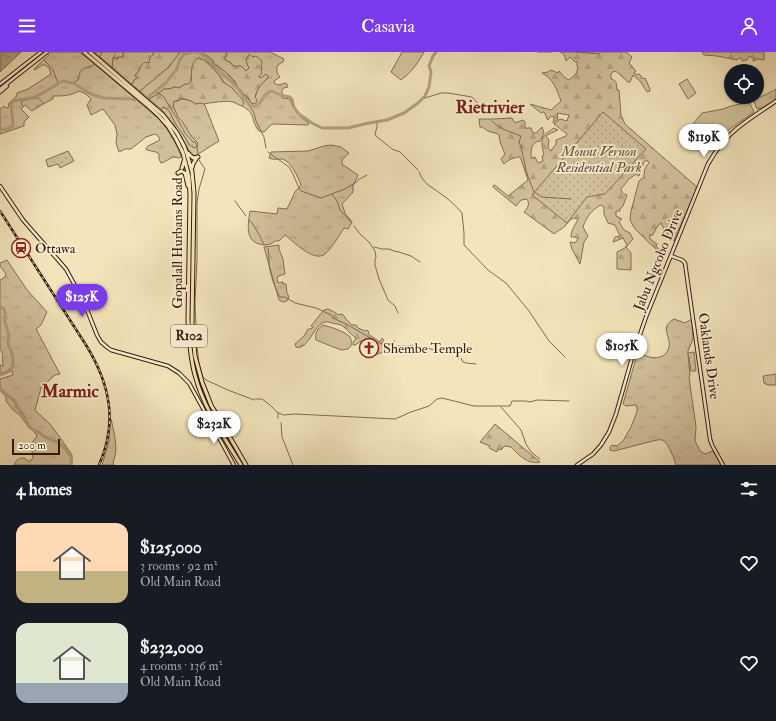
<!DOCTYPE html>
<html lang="en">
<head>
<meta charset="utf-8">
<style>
  body { margin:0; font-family:"IM FELL Double Pica",serif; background:#20242c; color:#f1f3f6; height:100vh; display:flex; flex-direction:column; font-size:15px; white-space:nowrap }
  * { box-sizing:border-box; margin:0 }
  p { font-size:13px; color:#9ea1a6 }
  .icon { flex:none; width:22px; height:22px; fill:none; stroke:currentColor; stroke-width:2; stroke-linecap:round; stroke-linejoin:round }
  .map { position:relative; height:413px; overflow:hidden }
  .side { display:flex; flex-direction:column; background:#171b24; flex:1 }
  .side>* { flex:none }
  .controls { position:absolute; left:724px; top:12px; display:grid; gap:8px }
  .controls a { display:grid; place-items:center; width:40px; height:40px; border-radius:50%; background:#171b24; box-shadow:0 1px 3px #0004; font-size:20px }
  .scale { position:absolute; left:12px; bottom:10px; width:48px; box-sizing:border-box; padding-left:4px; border:2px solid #381a09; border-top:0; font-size:11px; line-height:14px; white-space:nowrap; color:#381a09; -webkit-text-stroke:3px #f7eed3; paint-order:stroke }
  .price { position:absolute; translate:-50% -34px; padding:0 9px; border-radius:14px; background:#fff; color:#222; font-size:13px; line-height:26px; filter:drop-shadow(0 1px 2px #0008) }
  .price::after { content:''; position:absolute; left:50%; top:24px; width:12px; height:9px; margin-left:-6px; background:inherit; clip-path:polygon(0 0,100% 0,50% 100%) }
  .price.current { background:#7c3aed; color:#fff }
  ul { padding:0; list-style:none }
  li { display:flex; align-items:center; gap:12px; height:100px; padding:0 16px }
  li span { display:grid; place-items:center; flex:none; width:112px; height:80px; border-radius:12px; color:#555 }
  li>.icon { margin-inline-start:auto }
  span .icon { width:48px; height:48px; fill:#fffc; stroke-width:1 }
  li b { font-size:17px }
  h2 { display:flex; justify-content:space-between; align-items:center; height:48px; padding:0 16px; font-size:17px }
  header { display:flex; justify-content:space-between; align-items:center; height:52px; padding:0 16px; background:#7c3aed; color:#fff; font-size:18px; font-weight:600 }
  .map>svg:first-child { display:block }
</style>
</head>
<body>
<header><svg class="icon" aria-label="menu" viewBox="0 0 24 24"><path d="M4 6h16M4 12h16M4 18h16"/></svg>Casavia<svg class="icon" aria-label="person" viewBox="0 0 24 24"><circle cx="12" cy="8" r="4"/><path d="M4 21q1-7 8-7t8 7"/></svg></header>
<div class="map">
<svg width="776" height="413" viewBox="0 0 776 413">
  <defs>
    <pattern id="grass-tufts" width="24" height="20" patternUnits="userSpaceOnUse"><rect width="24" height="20" fill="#d2c29d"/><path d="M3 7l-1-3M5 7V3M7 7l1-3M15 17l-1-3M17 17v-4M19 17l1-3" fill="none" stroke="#b5a686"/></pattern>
    <pattern id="forest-firs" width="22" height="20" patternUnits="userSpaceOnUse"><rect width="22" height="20" fill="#d2c29d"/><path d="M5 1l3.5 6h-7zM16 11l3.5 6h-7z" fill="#b5a686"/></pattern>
    <pattern id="park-dots" width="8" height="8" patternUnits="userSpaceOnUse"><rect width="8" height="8" fill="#d2c29d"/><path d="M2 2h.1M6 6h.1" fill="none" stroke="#b5a686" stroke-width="1.8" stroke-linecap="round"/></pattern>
    <pattern id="water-ripples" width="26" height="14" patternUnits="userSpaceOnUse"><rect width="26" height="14" fill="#b3a07e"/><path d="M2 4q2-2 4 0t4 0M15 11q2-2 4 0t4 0" fill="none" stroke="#938265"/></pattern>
  </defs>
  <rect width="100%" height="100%" fill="#f2e5bb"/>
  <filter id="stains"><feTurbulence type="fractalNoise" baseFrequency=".005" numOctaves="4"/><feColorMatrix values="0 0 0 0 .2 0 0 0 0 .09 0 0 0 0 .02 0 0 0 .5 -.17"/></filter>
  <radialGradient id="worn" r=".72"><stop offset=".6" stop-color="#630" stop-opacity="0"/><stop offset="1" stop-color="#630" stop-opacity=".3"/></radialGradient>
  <path fill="url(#grass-tufts)" stroke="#856e53" d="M 52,0 L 79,0 L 91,9 L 160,68 C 169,79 176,91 181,104 L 180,106 L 173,105 L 162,111 L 161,111 L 159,107 L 159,102 L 156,100 L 147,98 L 146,97 L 148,94 L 160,88 L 158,84 L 155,82 L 146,85 L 131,97 L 125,97 L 119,100 L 116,91 L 117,82 L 115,73 L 103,57 L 91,63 L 87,53 L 91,47 L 86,42 L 79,39 C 70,44 63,44 53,44 L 53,47 L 43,52 C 39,43 30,48 22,49 L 23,55 L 21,57 L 29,65 L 24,70 L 24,74 L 0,82 L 0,57 L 4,54 L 6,56 L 8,56 L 9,51 L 16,45 L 17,41 L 28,37 L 51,22 L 49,16 L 45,13 L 42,13 L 35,18 L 34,17 Z
    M 123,0 L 153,0 L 154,1 L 150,7 L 149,11 L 140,15 L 138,21 L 138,26 L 134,28 L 133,31 L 131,32 L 112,15 L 113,6 L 123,5 Z
    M 180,0 C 186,0 198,0 202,1 C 207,3 211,7 214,11 C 218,16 226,19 230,25 C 235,30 238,36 243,42 C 246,45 249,47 251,51 L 256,43 C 256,37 263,29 268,26 L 267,23 L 265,23 L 261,26 L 259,25 L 259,24 L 261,22 L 261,11 L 255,5 L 248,4 L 246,8 L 249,16 L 247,19 L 245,19 L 240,14 L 237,15 L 233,14 L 231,11 L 225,8 L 225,6 L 227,3 L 226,0 L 270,0 L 284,7 L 283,10 L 279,12 L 277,15 L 277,21 L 280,25 L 274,29 L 274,31 L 278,33 L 286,31 L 288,35 L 284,36 L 282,38 L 282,46 L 290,47 C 293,58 299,65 309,71 L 308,73 L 273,72 L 271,73 L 264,80 L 259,79 C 250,68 257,62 242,54 L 242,53 C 240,46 237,40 230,35 C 228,33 225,32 223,29 C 217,20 209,8 198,6 L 191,24 L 191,30 C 190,33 188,33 185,32 L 179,36 L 175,35 L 169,37 L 164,37 L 158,42 L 149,47 L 140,39 L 165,18 L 168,16 Z
    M 776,37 L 776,47 L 762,56 L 757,57 L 754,49 L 755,47 L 767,42 Z
    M 181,47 C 186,47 192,49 196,52 L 201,51 L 204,51 L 219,89 L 195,104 L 191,102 L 174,73 L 161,57 L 163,55 C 172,57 172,68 177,74 C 177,75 178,76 179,76 C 182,80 187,88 189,93 L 197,91 C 191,83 170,60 174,49 L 178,49 Z
    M 331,93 L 341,95 L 349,101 L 342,108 L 342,111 L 343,114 L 345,114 L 358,123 L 353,134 L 353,140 L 342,152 L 345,161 L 352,170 L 348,177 L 344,176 C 338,185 333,195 325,202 C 314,211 293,189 285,183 L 279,189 L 275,189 C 272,192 268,193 264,193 C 244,191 248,173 250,159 L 277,162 L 278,156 L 287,157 L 295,140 L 301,133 C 298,125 291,109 282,107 C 276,107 274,108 269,106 L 271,100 L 308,99 L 324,94 Z
    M 279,193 L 279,197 L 283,207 L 285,222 L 278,224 L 277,227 L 278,231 L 283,230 L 283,232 L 286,232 L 287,241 L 289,245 L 287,249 L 283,250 L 279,248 L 264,195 Z
    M 7,208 L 27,238 L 47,260 L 41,273 L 36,277 L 60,322 L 55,323 L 41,336 L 35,358 L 39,362 L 49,371 L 59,384 L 72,403 L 72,413 L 14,413 C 16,408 19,406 24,406 L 28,409 L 30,409 L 33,406 L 31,392 L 37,384 L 36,382 L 27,373 L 20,363 L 13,358 L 6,349 L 6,345 L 0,338 L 0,327 L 13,323 L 11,315 C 8,318 5,322 0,321 L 0,313 L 3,314 C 2,308 4,301 0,297 L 0,228 L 5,225 L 6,222 L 1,215 L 0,214 L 0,211 Z
    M 674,267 L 685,271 L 692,267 L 693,287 L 688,299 L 688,302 L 690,323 L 689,325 L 696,375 L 695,389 L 700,399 L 705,402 L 713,399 L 721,413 L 676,413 C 674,406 669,393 664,389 C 661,387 660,388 657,388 L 614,399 L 610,398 L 610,395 L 612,393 L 617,394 L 623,389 L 631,375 L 637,360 L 637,357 L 636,353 L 626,354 L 623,352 L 638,299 C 646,307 666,310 669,295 C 671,283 659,276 674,267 Z
    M 110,367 L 111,367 C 114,380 119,398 113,410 L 114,413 L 102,413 L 109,390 Z"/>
  <path fill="url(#forest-firs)" stroke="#856e53" d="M 94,0 L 123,0 L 123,4 L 122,5 L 118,5 L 117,8 L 114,5 L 113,6 L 112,15 Z
    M 153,0 L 180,0 L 168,16 L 165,18 L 140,39 L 131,32 L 133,31 L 134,28 L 137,26 L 135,24 L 135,23 L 139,19 C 141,13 143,9 149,11 L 150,5 L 154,2 Z
    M 201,0 L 226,0 L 227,3 L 225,6 L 225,8 L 231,11 L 233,14 L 241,14 L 246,19 L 249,16 L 246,9 L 249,2 L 253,5 L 256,4 L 261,8 L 262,10 L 261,14 L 262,16 L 261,18 L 262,21 L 259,24 L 259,25 L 261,26 L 266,22 L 269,25 C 262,31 257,36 255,45 L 257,48 L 256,51 L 254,52 L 251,51 L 249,47 L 244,42 L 239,36 L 237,34 L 235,29 L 232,27 L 230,24 L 217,13 L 215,13 L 212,7 Z
    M 560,0 L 626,0 L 632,5 L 629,11 L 636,19 L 634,21 L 637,23 L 639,22 L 644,27 L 645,26 L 650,37 L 650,39 L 647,40 L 640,29 L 633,23 L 630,30 L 628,30 L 617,20 L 614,19 L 611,22 L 611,27 C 618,29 616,32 617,38 L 619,38 L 621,63 L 625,72 L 697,135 L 674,189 L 665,179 L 661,171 L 657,175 L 652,184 L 650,182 L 650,187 L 657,192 L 656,194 L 661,199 L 660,201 L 635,177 L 630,168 L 631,159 L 639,129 L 644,125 C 644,119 645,115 649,111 L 647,108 L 644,110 L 639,124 L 636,122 L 629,127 L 621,137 C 622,141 623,142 627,143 L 623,154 L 620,157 L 620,159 L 616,159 L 616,164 L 622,167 L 619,170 L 624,178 L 630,181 L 633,187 L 626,195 L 631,201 L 631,218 L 617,217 L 617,200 L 625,196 L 627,193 L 623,186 L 613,190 L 615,185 L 620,184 L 615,173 L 608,171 L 604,162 L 604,155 L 601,153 C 592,157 586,166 583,175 L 588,184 L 584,190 L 580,212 L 572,197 L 570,190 L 575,191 L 578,187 L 575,185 L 571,185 C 571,178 575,174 578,167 C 571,164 569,170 565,174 C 562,177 557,179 554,182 L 524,160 C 528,156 530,152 527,147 L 521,148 L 516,154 L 493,135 L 493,134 L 495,133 L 508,144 L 528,128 L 521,107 L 520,105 C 514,105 508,108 504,112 L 501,107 L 505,102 L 500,90 L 499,83 C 496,80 491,81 488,79 C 484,77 484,75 480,75 L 479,67 L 493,67 L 512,66 L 515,71 L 523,68 L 525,70 L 525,76 L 531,76 L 533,81 L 536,81 L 542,75 L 544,81 L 540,89 L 539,90 L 538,89 C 531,92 531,97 531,104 L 533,106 L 535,105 L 538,111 L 543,109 L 542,104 L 544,103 C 540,87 541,84 554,76 L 558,78 L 549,82 L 546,84 L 549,88 L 548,95 L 551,99 L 556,92 L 556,88 L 566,84 L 567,82 L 554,72 L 560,67 L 567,69 L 569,63 L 557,61 L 558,67 L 553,71 L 554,66 L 552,64 L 549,66 L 548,68 L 547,67 L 545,61 L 543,60 L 541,61 L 530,52 L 551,58 L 561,49 C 557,38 553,26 542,21 L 548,20 L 551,18 L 558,21 L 559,19 L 564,25 L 569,28 L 576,22 L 578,15 L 577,14 L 577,9 L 575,10 L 570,5 L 566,9 C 565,5 564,1 560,0 Z
    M 702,0 L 764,0 L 764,8 L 757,7 L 756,8 L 753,9 L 754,7 L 749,4 L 747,8 L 742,9 L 742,7 L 739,6 L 737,8 L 717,4 L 704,3 Z
    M 198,6 L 204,8 L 213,16 L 219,23 L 223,30 L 231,35 L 242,47 L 244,51 L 242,54 C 238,53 236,51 233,50 C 227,48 210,51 203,52 L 201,51 L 196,52 C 192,49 185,46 180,47 C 178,48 176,49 174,49 L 173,54 L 178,65 L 182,69 L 191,84 L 197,90 L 198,93 L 197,95 L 195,96 C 189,94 189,92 186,87 C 185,85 181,79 179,77 C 179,76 177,75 177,74 C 172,68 172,57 163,55 L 161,57 L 149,47 L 158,42 L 164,37 L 169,37 L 175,35 L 179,36 L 185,32 C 198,34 185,14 198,6 Z
    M 36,46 C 40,47 41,48 43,52 L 32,59 L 25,53 L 23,55 L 21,51 L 22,49 Z
    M 328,257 C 329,258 331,258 332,259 C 337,260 336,264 342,262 L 345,265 L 345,266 L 352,273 L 356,273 L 358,276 L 365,279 L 367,278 L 369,280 L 368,282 L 380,290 L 382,286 L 384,288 L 381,292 L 384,294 L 383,300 L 378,302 L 375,302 L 375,297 L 361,289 L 355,293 L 353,293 L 353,290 L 356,287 C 354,284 352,283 349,280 C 345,276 343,273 337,272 C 333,272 328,269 325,270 C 314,272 308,299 296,295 L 295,292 L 304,284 L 308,277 L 311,277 L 313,275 L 311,274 C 315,269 319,264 324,258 Z
    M 495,372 L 540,410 C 528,413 519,403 511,395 L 505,394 L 501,398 L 498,397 L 497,400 L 489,396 L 490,394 L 480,390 Z"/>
  <path fill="url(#park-dots)" stroke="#856e53" d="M 603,60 L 646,97 L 605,142 L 587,145 L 567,171 L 532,143 Z
    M 68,99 L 74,109 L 60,116 L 58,112 L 48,115 L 46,108 Z
    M 694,300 L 696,319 L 691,319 L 688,301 Z"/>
  <path fill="#d2c29d" stroke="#856e53" d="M 402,0 L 424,0 C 418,11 412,20 401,28 L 391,20 Z
    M 687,27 L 696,41 L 688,47 L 679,32 Z
    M 749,50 L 754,60 L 720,84 L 711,96 L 704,91 L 687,85 L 693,72 L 702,61 L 723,57 L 731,54 Z
    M 323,273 C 330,275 345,279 350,285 C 352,288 351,291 351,294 L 348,297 L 341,298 L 316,288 C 314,282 318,276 323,273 Z
    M 776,322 L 776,333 L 768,333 L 764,331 L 763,324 Z"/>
  <path fill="url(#water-ripples)" stroke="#826a4f" d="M 0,0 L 21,0 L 0,20 Z"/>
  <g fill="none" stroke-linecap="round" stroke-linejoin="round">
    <path stroke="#826a4f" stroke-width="1" d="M 538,0 L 552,0
      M 575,0 L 600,2
      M 44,7 L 46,10 L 53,18 L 58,31
      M 99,7 L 102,0
      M 73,31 L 78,28 C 81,11 86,20 96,11
      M 155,39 L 163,44 L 178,68 L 185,81 L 193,90 L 195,90 L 197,95 L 198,103
      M 422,47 L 441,41 L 448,41 L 472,45 L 480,54 L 486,62
      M 250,54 L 254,61 L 256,69 L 264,85 L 266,96
      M 377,69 L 377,75 L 375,82 L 376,84 L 392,97 L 400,100 L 418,118
      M 492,69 C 499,77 511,80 521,84 L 519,90 L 521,95 L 527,122 L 534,140 L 542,145 L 571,147
      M 268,100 L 289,115 L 293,122 L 299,136 L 301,139 L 321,146 L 345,137 L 358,129
      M 199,108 L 205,117 L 199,137 L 197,151 L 197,207 L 195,251 L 197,294 L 199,311 L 203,325 L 206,328 L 228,338 L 254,348
      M 419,120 C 424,133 431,134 441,142 C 449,147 456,154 462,161 L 464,181 L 464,193 L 488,218 L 506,231 L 529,259 L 549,289 L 565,305
      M 358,128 L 367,123
      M 332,142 L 337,149 L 340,158 L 352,171
      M 235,149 L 246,164
      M 249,168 L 253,172 L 261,186
      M 354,174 L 360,182 L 369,190 L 375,199 L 376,205 L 375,208 L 375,213 L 379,227 L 388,248 L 395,254 L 398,261
      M 261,187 L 264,192
      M 374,195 L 382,197 L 389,197 L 394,199 L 399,200 L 411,204 L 420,210
      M 268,196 C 269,202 269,207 269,212 C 270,222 275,237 280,245 L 285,245 L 295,251 L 316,256 L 331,263 L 333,266 L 348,273 L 379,291 L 392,295 L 399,294 L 408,294 L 414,293 L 448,301
      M 394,290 L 394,289
      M 456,305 L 458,307 L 461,306 L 463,310 C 467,312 472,311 476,312
      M 255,347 L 262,347 L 270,353 L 277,360 L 283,363 L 295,362 L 395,367 L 411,360 L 429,354 L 437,347 L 442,346 L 474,354 L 510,354 L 512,349 L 526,349 L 530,350 L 537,348 L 569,349
      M 501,355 L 521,378 L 526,392 L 531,400 L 540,407
      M 278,366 L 278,361
      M 281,371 L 282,385 L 293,413"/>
    <path stroke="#b3a07e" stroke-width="3" d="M 196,0 L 200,1 L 205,5 L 216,16 L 236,34 L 250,54 L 255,54 L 259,52 C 263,47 265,40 272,39 L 280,43 L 290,45 L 292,47 L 294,55 L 299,62 L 312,71 L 322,76 L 348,76 L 369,71 L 387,68 L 404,61 L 418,51 L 425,44 L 429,35 L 431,20 L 429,14 L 433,4 L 436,0
      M 0,77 C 5,78 10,77 13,73 L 11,51 C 17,46 25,48 32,46 C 44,42 53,34 63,29 L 73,31 L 91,42 L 103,46 L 131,47 L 135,48 L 148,45 L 166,31 L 171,24 L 177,17 L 180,7 L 184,2 L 193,0
      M 0,254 L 4,257 L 5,261 L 5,270 L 9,284 L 8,291 L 9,295 L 11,298 L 13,306 L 13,313 L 10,319 L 0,323
      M 0,337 L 15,349 L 17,355 L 25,365 L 29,375 L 35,379 L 39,380 L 43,384 L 57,390 L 63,394 L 71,405 L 71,413"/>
    <defs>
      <path id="secondary" d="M 0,32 L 41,0
        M 0,37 L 47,0
        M 0,40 L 7,34
        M 0,134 L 23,168 L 66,217 L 84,250 L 97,283 L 101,290 L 108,296 L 111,298 L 168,314 L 179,321 L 189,331 L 234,413
        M 671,204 L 682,208 L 685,211 L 710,387 L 712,393 L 723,413
        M 577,413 L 593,402 L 601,393 L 609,380 L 616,362 L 632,306 L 646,265 L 708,112 C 715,100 722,89 733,80 C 746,68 762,59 776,49"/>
      <path id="primary" d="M 84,0 L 147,53 L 159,64 L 168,74 L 176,87 L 183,101 L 189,125 L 190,143 L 188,268 C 189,287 190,305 195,323 C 203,355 224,385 241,413
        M 90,0 L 163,63 L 177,81 L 184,94 L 187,102 L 192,120 L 194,141 L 192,271 L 195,304 L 202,330 L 211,353 L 246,413
        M 188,101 L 193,106 L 198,105
        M 182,116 L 183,113 L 184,109
        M 192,116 L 193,112 L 196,107
        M 178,121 L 181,119 L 185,121 L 188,134"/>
    </defs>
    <use href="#secondary" stroke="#381a09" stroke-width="4.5"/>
    <use href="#primary" stroke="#381a09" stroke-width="5"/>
    <use href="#secondary" stroke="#f7eed3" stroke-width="2.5"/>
    <use href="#primary" stroke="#f2e5bb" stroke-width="3"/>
    <defs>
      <path id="rail" d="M 0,159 L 86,293 C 110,332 118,370 99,413"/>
    </defs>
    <use href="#rail" stroke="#381a09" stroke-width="2.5"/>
    <use href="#rail" stroke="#f7eed3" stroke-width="1" stroke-dasharray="3" stroke-linecap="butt"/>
  </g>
  <defs>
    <symbol id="station-ring" viewBox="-11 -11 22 22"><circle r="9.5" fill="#f7eed3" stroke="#8f2418" stroke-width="1.5"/><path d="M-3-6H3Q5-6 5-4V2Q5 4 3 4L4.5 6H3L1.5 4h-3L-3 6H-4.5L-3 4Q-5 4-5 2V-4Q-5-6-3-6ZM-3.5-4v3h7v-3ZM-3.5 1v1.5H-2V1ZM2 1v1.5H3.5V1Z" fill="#8f2418"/></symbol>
    <symbol id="church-ring" viewBox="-11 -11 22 22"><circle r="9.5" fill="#f7eed3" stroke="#8f2418" stroke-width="1.5"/><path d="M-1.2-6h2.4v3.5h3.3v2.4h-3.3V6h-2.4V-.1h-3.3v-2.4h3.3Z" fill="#8f2418"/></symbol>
  </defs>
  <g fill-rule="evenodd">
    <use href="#station-ring" x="10" y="185" width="22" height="22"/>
    <use href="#church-ring" x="358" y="285" width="22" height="22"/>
  </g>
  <g text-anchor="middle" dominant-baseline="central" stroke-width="3.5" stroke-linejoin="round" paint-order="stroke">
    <rect fill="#f7eed3" stroke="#715a46" stroke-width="1" x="171" y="273" width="36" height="22" rx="3"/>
    <g font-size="13" font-weight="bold" fill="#381a09">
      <text x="189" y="284">R102</text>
    </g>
    <g font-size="14" font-style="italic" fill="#664c35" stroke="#f7eed3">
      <text x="599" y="99">Mount Vernon<tspan x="599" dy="16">Residential Park</tspan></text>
    </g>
    <g font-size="14" fill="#381a09" stroke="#f7eed3">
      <text transform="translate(177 191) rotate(-90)">Gopalall Hurbans Road</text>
      <text transform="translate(658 208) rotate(-68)">Jabu Ngcobo Drive</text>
      <text transform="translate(709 304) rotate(82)">Oaklands Drive</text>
    </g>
    <g font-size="14" fill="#381a09" stroke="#f7eed3" text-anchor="start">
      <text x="35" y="196">Ottawa</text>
      <text x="383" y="296">Shembe Temple</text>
    </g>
    <g font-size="18" font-weight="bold" fill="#7a1f14" stroke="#f7eed3">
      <text x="490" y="55">Rietrivier</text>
      <text x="70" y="339">Marmic</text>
    </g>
  </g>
  <rect width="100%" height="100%" filter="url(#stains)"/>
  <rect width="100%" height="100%" fill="url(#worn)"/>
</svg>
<div class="controls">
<a><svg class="icon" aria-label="locate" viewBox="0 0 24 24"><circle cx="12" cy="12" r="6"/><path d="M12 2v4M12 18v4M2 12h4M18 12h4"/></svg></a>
</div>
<div class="scale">200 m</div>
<b class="price" style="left:704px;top:106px">$119K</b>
<b class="price current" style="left:82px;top:266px">$125K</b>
<b class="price" style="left:622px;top:315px">$105K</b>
<b class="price" style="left:214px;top:393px">$232K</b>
</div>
<section class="side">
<h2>4 homes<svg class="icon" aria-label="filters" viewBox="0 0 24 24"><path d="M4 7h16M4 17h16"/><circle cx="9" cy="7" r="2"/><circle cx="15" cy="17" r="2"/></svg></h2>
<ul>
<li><span style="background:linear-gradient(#ffd9b3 60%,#c2b280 0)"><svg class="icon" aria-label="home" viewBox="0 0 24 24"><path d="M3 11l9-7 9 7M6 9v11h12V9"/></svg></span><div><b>$125,000</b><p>3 rooms · 92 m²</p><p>Old Main Road</p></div><svg class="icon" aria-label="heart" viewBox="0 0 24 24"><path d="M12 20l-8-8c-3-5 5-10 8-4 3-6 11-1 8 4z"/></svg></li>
<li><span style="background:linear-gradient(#dfe7d0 75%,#9aa5b1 0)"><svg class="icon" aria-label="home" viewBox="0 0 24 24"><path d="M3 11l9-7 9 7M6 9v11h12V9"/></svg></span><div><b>$232,000</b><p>4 rooms · 136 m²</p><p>Old Main Road</p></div><svg class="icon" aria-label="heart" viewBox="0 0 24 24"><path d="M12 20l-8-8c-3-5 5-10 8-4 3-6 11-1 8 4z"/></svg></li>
</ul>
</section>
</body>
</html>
